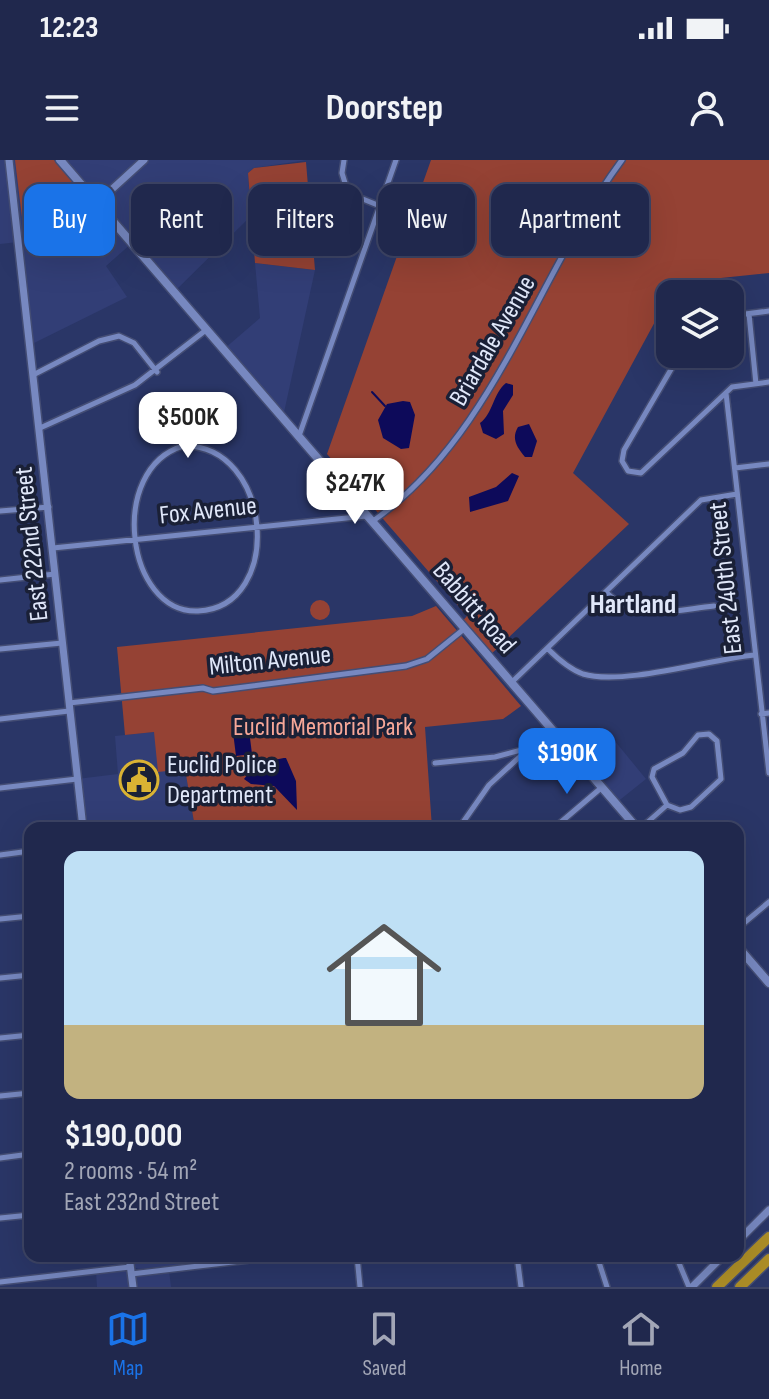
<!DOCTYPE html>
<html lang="en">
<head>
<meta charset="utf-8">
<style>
  body { margin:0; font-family:"Sofia Sans Condensed",sans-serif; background:#283054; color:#f1f3f6; height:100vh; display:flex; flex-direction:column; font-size:30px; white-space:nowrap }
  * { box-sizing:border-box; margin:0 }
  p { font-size:26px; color:#a2a6b6 }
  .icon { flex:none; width:44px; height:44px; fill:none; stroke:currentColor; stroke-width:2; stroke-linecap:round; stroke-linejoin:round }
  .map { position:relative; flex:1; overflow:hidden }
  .panel { position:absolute; left:24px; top:662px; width:720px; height:440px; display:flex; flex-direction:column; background:#20284d; border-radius:16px; box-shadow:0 8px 32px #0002,0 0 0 2px #3d4465 }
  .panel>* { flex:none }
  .guide { position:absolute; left:24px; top:24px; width:722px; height:72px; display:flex; gap:16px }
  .controls { position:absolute; left:656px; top:120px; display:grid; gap:16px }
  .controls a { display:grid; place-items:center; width:88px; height:88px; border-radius:16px; background:#20284d; box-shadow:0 8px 32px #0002,0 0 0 2px #3d4465; font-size:40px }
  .price { position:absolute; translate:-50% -68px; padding:0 18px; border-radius:16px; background:#fff; color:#222; font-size:26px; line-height:52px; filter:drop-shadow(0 2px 4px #0008) }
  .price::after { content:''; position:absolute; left:50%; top:48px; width:24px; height:18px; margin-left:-12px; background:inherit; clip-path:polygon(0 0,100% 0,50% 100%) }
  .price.current { background:#1a73e8; color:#fff }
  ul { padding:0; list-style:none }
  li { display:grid; align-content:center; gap:16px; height:424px; padding:0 40px }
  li+li { border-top:2px solid #3d4465 }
  li span { display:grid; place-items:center; height:248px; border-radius:16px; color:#555 }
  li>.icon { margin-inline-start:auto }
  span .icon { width:144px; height:144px; fill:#fffc; stroke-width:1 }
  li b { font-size:34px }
  .pill { padding:0 28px; border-radius:16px; background:#20284d; box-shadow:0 8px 32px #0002,0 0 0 2px #3d4465; font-size:28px; line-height:72px }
  .pill.current { background:#1a73e8; color:#fff }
  .status { display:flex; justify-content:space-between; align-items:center; height:56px; padding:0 40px; background:#20284d; direction:ltr }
  .status svg { height:22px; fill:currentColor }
  header { display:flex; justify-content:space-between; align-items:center; height:104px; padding:0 40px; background:#20284d; font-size:36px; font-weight:700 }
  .menu { display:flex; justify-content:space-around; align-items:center; height:112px; border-top:2px solid #3d4465; background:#20284d; font-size:22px; color:#a2a6b6 }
  .menu a { display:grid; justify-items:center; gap:4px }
  .menu .current { color:#1a73e8 }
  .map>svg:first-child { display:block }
</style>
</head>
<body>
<div class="status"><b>12:23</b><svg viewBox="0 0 49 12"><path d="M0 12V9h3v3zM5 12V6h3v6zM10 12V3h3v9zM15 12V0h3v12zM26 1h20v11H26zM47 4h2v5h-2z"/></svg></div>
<header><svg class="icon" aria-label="menu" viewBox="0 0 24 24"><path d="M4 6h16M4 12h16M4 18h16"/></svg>Doorstep<svg class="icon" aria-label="person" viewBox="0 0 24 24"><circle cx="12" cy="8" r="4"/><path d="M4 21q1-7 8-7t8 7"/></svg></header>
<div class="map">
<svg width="769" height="1127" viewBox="0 0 769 1127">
  <rect width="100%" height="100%" fill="#2a3667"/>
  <path fill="#323e76" d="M 0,0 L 307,0 L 254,8 L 248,13 L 251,56 L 174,132 L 132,83 L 106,106 L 127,137 L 30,185 L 18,82 L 0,84 Z
    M 255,103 L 315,110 L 283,257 L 224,189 L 260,158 Z
    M 154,572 L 185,609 L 195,668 L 83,668 L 77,619 L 118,614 L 115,576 Z
    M 614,580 L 646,619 L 616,643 L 572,593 Z
    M 132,1096 L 263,1096 L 139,1109 L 133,1107 Z
    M 131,1107 L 131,1113 L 169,1110 L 171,1127 L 97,1127 L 96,1111 Z"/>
  <path fill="#954234" d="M 15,0 L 54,0 L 80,29 L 24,74 Z
    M 431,0 L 769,0 L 769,113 L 692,121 L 670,134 L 573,313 L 629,364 L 489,496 L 460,464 L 467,456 L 327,294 Z
    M 306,2 L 315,110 L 255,103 L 248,13 L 254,8 Z
    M310 450a10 10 0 1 1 20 0a10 10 0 1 1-20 0Z
    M 436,446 L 521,546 L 503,559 L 425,567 L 432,668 L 195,668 L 185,609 L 158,612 L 154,572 L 125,575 L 117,487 L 412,456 Z"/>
  <path fill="#0d0a5a" d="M 506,223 L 513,225 L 513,235 L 503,251 L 504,274 L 496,279 L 483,273 L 480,263 C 493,254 493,233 506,223 Z
    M 403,241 L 410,242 L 415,255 L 409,288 L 401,289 L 383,278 L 378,260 L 387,244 Z
    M 529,264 L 537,281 L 532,297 L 525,297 C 517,287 511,279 518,267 Z
    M 512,313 L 519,316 L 508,341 L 470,352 L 469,337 L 496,327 Z
    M 248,562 L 252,594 L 236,596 L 232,564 Z
    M 286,598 L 296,621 L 297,650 L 274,626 L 251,624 L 244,619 C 250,609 274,598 286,598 Z"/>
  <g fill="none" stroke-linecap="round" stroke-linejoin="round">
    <path stroke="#0d0a5a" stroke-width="2" d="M 372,232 L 385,246"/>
    <defs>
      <path id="minor" d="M 344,0 L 342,13 L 348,33 L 380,46
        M 749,154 L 756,224
        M 730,156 L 769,151
        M 680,194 L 624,290 L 622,301 L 628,311 L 641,313 L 732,227 L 769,222
        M 33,215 L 99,181 L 119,176 L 134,183 L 157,212
        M 726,233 L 769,613
        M 40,268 L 135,225 L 206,170
        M 299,276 L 396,0
        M 183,286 C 272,283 286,447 198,451 C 126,454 107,309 183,286 Z
        M 735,308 L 769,304
        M 0,351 L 49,347
        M 373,361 C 496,274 535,117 622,0
        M 53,388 L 366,356
        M 0,420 L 55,414
        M 606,432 C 637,463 674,450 714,446
        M 0,489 L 62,483
        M 548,489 C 558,499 569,509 583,514 C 623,526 712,499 754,495
        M 512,522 L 701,340 L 737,334
        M 69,543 L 203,528 L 213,531 L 406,506 L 427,499 L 464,469
        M 761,554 L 769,553
        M 0,559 L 69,551
        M 709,574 L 717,581 L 721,619 L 691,647 L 680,650 L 667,645 L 652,617 L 654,609 L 683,593 L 698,575 Z
        M 435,603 L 495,597 L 525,589
        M 0,628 L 77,619
        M 459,668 L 489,625 L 550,569
        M 554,668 L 601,628
        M 641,668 L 667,645
        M 0,695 L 30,691
        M 0,759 L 30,756
        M 738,768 L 769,742
        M 738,807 L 747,798
        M 0,818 L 30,815
        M 0,878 L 30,875
        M 0,936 L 30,933
        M 0,998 L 30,994
        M 738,1030 L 743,1075
        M 0,1058 L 30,1055
        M 357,1096 L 360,1127
        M 517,1096 L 521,1127
        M 597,1096 L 607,1127
        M 676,1096 L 689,1127
        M 131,1114 L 284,1096
        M 0,1122 L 130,1107"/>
      <path id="tertiary" d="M 9,0 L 83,668
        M 98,42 L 144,0
        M 738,1081 L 769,1050
        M 129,1096 L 133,1127
        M 692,1127 L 723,1096"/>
      <path id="secondary" d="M 60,0 L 637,668
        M 738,787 L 769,823"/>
      <path id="motorway" d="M 717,1127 L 769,1077
        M 740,1127 L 769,1099"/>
    </defs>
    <use href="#minor" stroke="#444d74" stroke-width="8"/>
    <use href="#tertiary" stroke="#444d74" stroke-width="10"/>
    <use href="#secondary" stroke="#444d74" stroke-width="11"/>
    <use href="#motorway" stroke="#444d74" stroke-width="13"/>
    <use href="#minor" stroke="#7788c0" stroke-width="5"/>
    <use href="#tertiary" stroke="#7788c0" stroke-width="7"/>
    <use href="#secondary" stroke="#7788c0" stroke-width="8"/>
    <use href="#motorway" stroke="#ac8d27" stroke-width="10"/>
  </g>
  <defs>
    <symbol id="civic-ring" viewBox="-11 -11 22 22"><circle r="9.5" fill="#1a2036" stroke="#dab333" stroke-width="1.5"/><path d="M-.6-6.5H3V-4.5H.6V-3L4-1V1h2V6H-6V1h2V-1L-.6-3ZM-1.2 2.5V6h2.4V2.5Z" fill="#dab333"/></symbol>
  </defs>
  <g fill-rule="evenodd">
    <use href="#civic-ring" x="117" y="598" width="44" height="44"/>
  </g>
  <g text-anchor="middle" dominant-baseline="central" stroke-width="7" stroke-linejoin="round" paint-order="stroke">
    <g font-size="26" fill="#e0e7f9" stroke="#1a2036">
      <text transform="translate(493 181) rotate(-60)">Briardale Avenue</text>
      <text transform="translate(208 351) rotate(-6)">Fox Avenue</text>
      <text transform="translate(32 384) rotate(-96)">East 222nd Street</text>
      <text transform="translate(726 418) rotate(-96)">East 240th Street</text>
      <text transform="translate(474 448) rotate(49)">Babbitt Road</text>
      <text transform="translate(270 501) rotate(-6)">Milton Avenue</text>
    </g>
    <g font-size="26" fill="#f7a798" stroke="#1a2036">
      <text x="323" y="567">Euclid Memorial Park</text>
    </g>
    <g font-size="26" fill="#e0e7f9" stroke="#1a2036" text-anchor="start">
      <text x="167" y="605">Euclid Police<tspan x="167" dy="30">Department</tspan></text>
    </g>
    <g font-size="28" font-weight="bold" fill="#e0e7f9" stroke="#1a2036">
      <text x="633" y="444">Hartland</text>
    </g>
  </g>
</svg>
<div class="controls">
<a><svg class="icon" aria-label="layers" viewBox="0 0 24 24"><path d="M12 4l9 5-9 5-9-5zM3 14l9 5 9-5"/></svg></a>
</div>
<b class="price" style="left:188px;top:300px">$500K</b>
<b class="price" style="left:355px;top:366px">$247K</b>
<b class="price current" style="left:567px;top:636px">$190K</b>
<div class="guide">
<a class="pill current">Buy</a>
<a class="pill">Rent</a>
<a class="pill">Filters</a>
<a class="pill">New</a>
<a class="pill">Apartment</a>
</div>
<section class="panel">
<ul>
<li><span style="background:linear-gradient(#bfe0f5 70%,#c2b280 0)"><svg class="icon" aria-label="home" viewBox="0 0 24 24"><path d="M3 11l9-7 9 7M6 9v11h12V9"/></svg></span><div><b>$190,000</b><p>2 rooms · 54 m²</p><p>East 232nd Street</p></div></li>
</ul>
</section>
</div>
<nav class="menu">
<a class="current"><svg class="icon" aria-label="map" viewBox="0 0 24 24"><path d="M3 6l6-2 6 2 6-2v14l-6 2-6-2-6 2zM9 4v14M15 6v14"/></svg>Map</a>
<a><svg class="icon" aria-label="saved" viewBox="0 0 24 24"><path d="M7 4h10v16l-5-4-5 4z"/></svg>Saved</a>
<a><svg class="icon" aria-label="home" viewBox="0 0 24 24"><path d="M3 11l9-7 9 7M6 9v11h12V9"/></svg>Home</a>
</nav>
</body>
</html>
